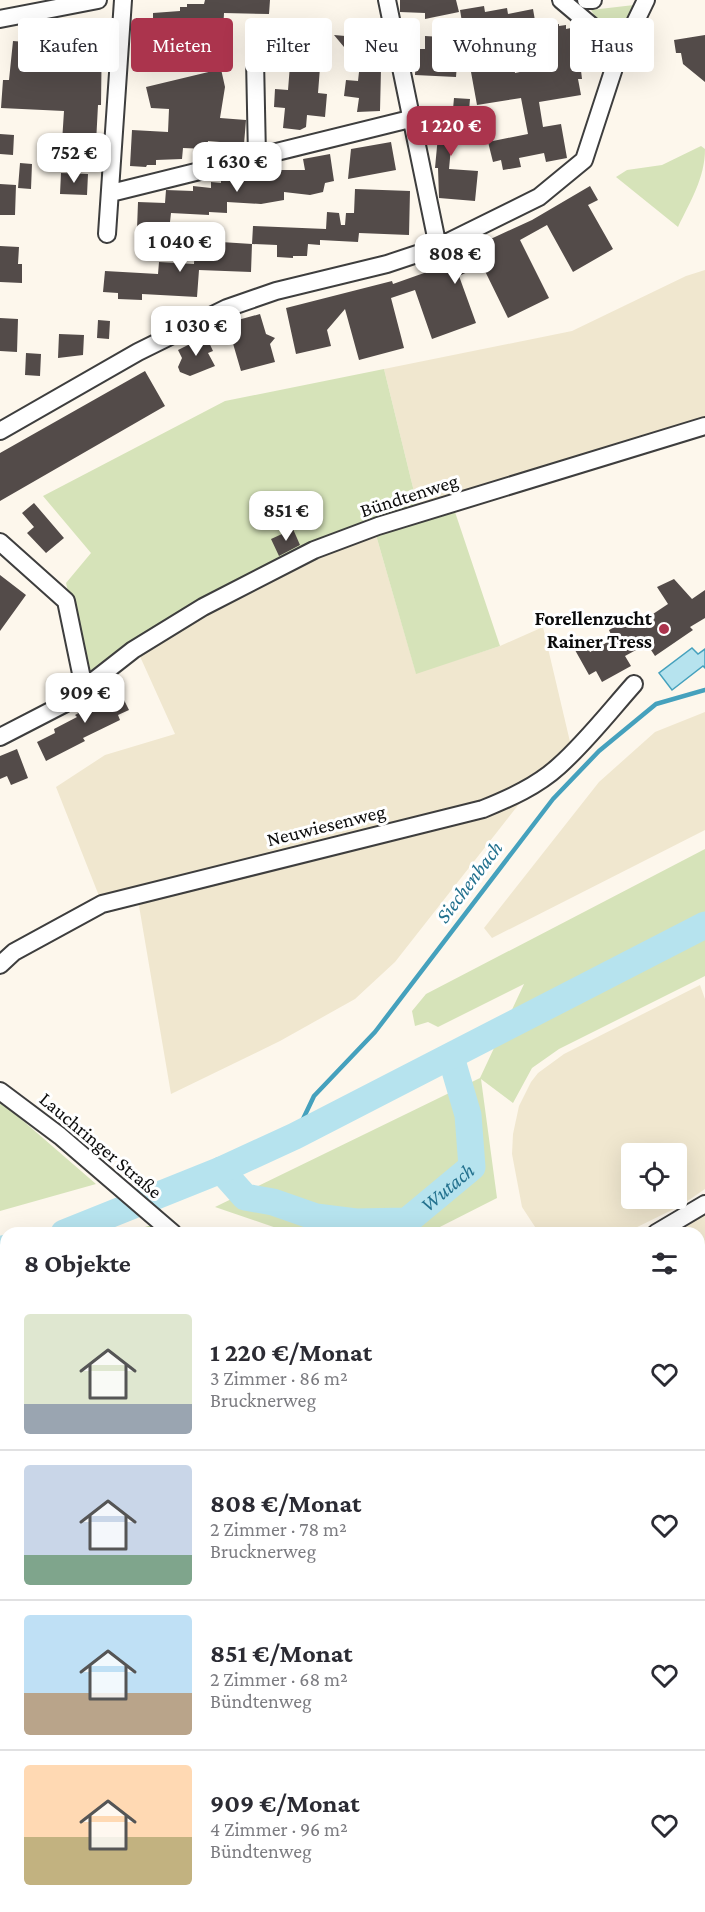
<!DOCTYPE html>
<html lang="de">
<head>
<meta charset="utf-8">
<style>
  body { margin:0; font-family:"Crimson Pro",serif; background:#f7f7f7; color:#2b2b33; height:100vh; display:flex; flex-direction:column; font-size:22px; white-space:nowrap }
  * { box-sizing:border-box; margin:0 }
  p { font-size:20px; color:#7c7c81 }
  .icon { flex:none; width:33px; height:33px; fill:none; stroke:currentColor; stroke-width:2; stroke-linecap:round; stroke-linejoin:round }
  .map { position:relative; flex:1; overflow:hidden }
  .drawer { position:absolute; left:0px; top:1227px; width:705px; height:686px; display:flex; flex-direction:column; background:#fff; border-radius:18px 18px 0 0; box-shadow:0 6px 24px #0002 }
  .drawer>* { flex:none }
  .top-card { position:absolute; left:18px; top:18px; width:669px; height:54px; display:flex; gap:12px }
  .controls { position:absolute; left:621px; top:1143px; display:grid; gap:12px }
  .controls a { display:grid; place-items:center; width:66px; height:66px; border-radius:6px; background:#fff; box-shadow:0 6px 24px #0002; font-size:30px }
  .price { position:absolute; translate:-50% -51px; padding:0 14px; border-radius:12px; background:#fff; color:#222; font-size:20px; line-height:39px; filter:drop-shadow(0 2px 3px #0008) }
  .price::after { content:''; position:absolute; left:50%; top:36px; width:18px; height:14px; margin-left:-9px; background:inherit; clip-path:polygon(0 0,100% 0,50% 100%) }
  .price.active { background:#ab344d; color:#fff }
  ul { padding:0; list-style:none }
  li { display:flex; align-items:center; gap:18px; height:150px; padding:0 24px }
  li+li { border-top:2px solid #e1e1e2 }
  li span { display:grid; place-items:center; flex:none; width:168px; height:120px; border-radius:6px; color:#555 }
  li>.icon { margin-inline-start:auto }
  span .icon { width:72px; height:72px; fill:#fffc; stroke-width:1 }
  li b { font-size:26px }
  h2 { display:flex; justify-content:space-between; align-items:center; height:72px; padding:0 24px; font-size:26px }
  .chip { padding:0 21px; border-radius:6px; background:#fff; box-shadow:0 6px 24px #0002; font-size:21px; line-height:54px }
  .chip.active { background:#ab344d; color:#fff }
  .map>svg:first-child { display:block }
</style>
</head>
<body>
<div class="map">
<svg width="705" height="1912" viewBox="0 0 705 1912">
  <rect width="100%" height="100%" fill="#fdf7ec"/>
  <path fill="#f0e7cf" fill-rule="evenodd" d="M 705,270 L 705,417 L 418,508 L 384,369 L 572,331 L 686,276 Z
    M 376,535 L 416,673 L 500,646 L 543,627 L 571,746 L 556,761 L 502,797 L 101,901 L 56,787 L 105,755 L 175,734 L 138,652 L 206,611 L 318,555 Z
    M 705,712 L 705,830 L 492,938 L 484,928 L 599,782 L 655,732 Z
    M 519,804 L 395,962 L 355,999 L 280,1041 L 171,1094 L 138,900 Z
    M 700,985 L 705,999 L 705,1189 L 680,1206 L 625,1233 L 539,1233 L 522,1207 L 512,1154 L 513,1134 L 519,1106 L 531,1082 L 538,1073 L 564,1054 ZM 632,1154 L 676,1154 L 676,1198 L 632,1198 Z
    M 705,1212 L 705,1358 L 699,1356 L 699,1233 L 682,1232 L 683,1226 Z"/>
  <path fill="#d6e3b9" d="M 634,5 L 611,44 L 591,10 Z
    M 701,146 L 705,149 C 705,178 690,202 678,227 L 616,177 L 627,170 L 662,165 Z
    M 384,369 L 418,508 L 131,645 L 90,673 L 86,667 L 66,583 L 91,553 L 43,496 L 225,401 Z
    M 455,512 L 500,646 L 416,674 L 376,535 Z
    M 705,849 L 705,976 L 559,1049 L 532,1068 L 513,1103 L 481,1079 L 497,1198 L 428,1233 L 291,1233 L 215,1207 L 480,1078 L 524,984 L 438,1027 L 428,1022 L 415,1026 L 412,1011 L 426,994 Z
    M 0,1103 L 6,1106 L 96,1184 L 0,1211 Z
    M 699,1365 L 705,1366 L 705,1529 L 699,1527 Z
    M 131,1906 L 377,1907 L 375,1912 L 129,1912 Z"/>
  <path fill="#bdd29b" d="M 156,1224 L 172,1233 L 123,1233 Z
    M 6,1263 L 6,1906 L 131,1907 L 129,1912 L 0,1912 L 0,1265 Z
    M 699,1527 L 705,1529 L 705,1912 L 375,1912 L 377,1906 L 699,1906 Z"/>
  <path fill="#b6e3ee" stroke="#45a1bd" stroke-width="1.5" d="M 692,648 L 698,654 L 705,649 L 705,668 L 703,666 L 672,690 L 659,673 Z"/>
  <g fill="none" stroke-linecap="round" stroke-linejoin="round">
    <path stroke="#45a1bd" stroke-width="4.5" d="M 295,1136 L 314,1096 L 375,1032 L 553,799 L 599,751 L 656,704 L 705,690
      M 699,1374 L 705,1376"/>
    <g stroke="#b6e3ee" stroke-width="27">
      <path id="s1" d="M 221,1170 L 245,1197 L 273,1202 L 316,1217 L 356,1222 L 407,1221 L 472,1167 L 468,1115 L 451,1057"/>
      <path d="M 64,1233 L 221,1170 L 295,1136 L 705,925"/>
      <path d="M 0,1250 L 6,1248"/>
    </g>
  </g>
  <path fill="#534b49" d="M 205,0 L 270,0 L 269,14 L 224,13 L 223,33 L 203,32 L 203,36 L 169,35 L 168,45 L 152,44 L 151,50 L 134,49 L 136,18 L 153,19 L 153,13 L 180,11 L 180,7 L 187,7 L 187,4 L 204,4 Z
    M 400,0 L 456,0 L 459,12 L 425,19 L 425,13 L 400,12 Z
    M 484,6 L 485,12 L 507,8 L 508,14 L 533,9 L 538,38 L 513,43 L 512,37 L 490,41 L 489,35 L 465,40 L 460,10 Z
    M 559,24 L 559,26 L 566,25 L 566,29 L 576,27 L 579,39 L 570,41 L 574,63 L 580,62 L 582,79 L 578,79 L 581,95 L 539,102 L 543,127 L 561,124 L 567,158 L 546,162 L 544,153 L 519,158 L 521,167 L 503,170 L 501,160 L 493,162 L 488,142 L 528,134 L 521,98 L 477,105 L 471,72 L 514,65 L 515,73 L 544,67 L 543,60 L 551,59 L 545,27 Z
    M 69,28 L 102,29 L 101,105 L 98,105 L 96,143 L 62,142 L 64,111 L 1,108 L 3,80 L 9,80 L 13,41 L 51,44 L 51,36 L 68,35 Z
    M 334,35 L 379,39 L 376,68 L 381,69 L 380,111 L 357,112 L 359,98 L 344,96 L 346,80 L 358,81 L 361,54 L 349,53 Z
    M 705,35 L 705,82 L 683,64 L 681,53 L 676,53 L 674,40 Z
    M 425,36 L 459,38 L 456,77 L 415,75 L 416,49 L 425,49 Z
    M 330,37 L 328,56 L 321,55 L 318,93 L 327,94 L 325,117 L 307,115 L 306,127 L 300,130 L 283,128 L 285,108 L 274,107 L 275,89 L 288,90 L 290,65 L 286,64 L 286,52 L 305,54 L 306,43 Z
    M 221,69 L 225,87 L 220,118 L 246,120 L 244,144 L 208,141 L 207,149 L 183,148 L 182,159 L 156,160 L 156,165 L 147,165 L 146,167 L 130,166 L 132,130 L 168,132 L 169,109 L 151,108 L 146,87 Z
    M 454,98 L 470,99 L 469,111 L 453,109 Z
    M 432,108 L 462,110 L 460,138 L 452,137 L 449,169 L 478,171 L 475,201 L 439,198 L 438,168 L 435,168 L 438,136 L 429,135 Z
    M 0,134 L 14,135 L 13,155 L 0,154 Z
    M 391,142 L 396,170 L 348,179 L 351,149 Z
    M 330,154 L 334,181 L 325,183 L 323,192 L 310,195 L 284,192 L 284,200 L 261,204 L 227,202 L 227,213 L 209,212 L 209,215 L 171,213 L 169,231 L 137,229 L 138,202 L 165,203 L 166,190 L 193,191 L 193,186 L 211,188 L 211,182 L 221,183 L 221,177 L 236,173 L 269,174 L 269,170 L 305,170 L 303,159 Z
    M 20,163 L 32,164 L 31,189 L 18,188 Z
    M 61,173 L 88,174 L 87,195 L 60,194 Z
    M 0,184 L 16,185 L 15,215 L 0,215 Z
    M 590,186 L 598,200 L 588,205 L 613,249 L 573,272 L 547,225 L 520,240 L 549,298 L 508,318 L 482,265 L 459,276 L 476,323 L 432,339 L 415,290 L 391,298 L 404,348 L 359,360 L 345,309 L 327,330 L 331,346 L 296,354 L 286,308 L 392,281 L 393,284 L 472,256 L 470,252 L 483,246 L 482,243 L 532,220 Z
    M 355,189 L 410,191 L 409,235 L 359,233 L 358,242 L 320,240 L 320,245 L 308,244 L 307,256 L 293,256 L 293,258 L 277,257 L 277,245 L 252,244 L 253,226 L 326,229 L 327,212 L 339,213 L 341,225 L 345,225 L 346,213 L 354,213 Z
    M 221,242 L 252,244 L 251,272 L 199,270 L 197,297 L 142,294 L 142,300 L 118,299 L 118,293 L 103,292 L 105,271 L 158,274 L 159,262 L 194,264 L 195,245 L 221,246 Z
    M 0,246 L 19,247 L 18,264 L 22,264 L 22,283 L 0,282 Z
    M 260,314 L 266,334 L 275,338 L 270,344 L 275,362 L 241,371 L 227,323 Z
    M 0,318 L 18,319 L 17,352 L 0,351 Z
    M 98,320 L 110,321 L 109,339 L 97,338 Z
    M 59,334 L 84,335 L 83,355 L 58,358 Z
    M 206,336 L 213,351 L 208,353 L 215,366 L 190,376 L 180,372 L 178,367 L 182,358 L 178,350 Z
    M 26,353 L 41,354 L 40,376 L 25,375 Z
    M 145,371 L 165,406 L 0,501 L 0,453 Z
    M 34,503 L 64,538 L 46,553 L 27,533 L 34,527 L 22,513 Z
    M 293,529 L 300,545 L 279,556 L 271,539 Z
    M 0,575 L 26,595 L 0,631 Z
    M 674,579 L 692,599 L 705,590 L 705,618 L 690,627 L 693,630 L 655,656 L 647,644 L 625,656 L 631,666 L 602,682 L 596,671 L 589,675 L 575,650 L 586,644 L 590,652 L 613,639 L 609,630 L 628,620 L 632,628 L 668,604 L 657,587 Z
    M 118,688 L 129,710 L 118,715 L 120,720 L 83,738 L 85,741 L 46,761 L 37,742 L 55,733 L 54,729 L 77,717 L 75,715 L 82,711 L 79,707 Z
    M 17,749 L 28,778 L 11,785 L 7,776 L 0,779 L 0,756 Z"/>
  <g fill="none" stroke-linecap="round" stroke-linejoin="round">
    <defs>
      <path id="minor" d="M 387,0 L 438,247
        M 561,0 L 593,27 L 606,58 L 614,68
        M 586,0 L 593,0
        M 0,19 L 98,0
        M 255,59 L 257,157
        M 111,193 L 410,119
        M 107,234 L 123,0
        M 0,431 L 138,352 L 227,308 L 276,291 L 387,264 L 438,247 L 539,197 L 584,160 L 616,62 L 646,0
        M 0,542 L 66,601 L 84,688
        M 0,737 L 64,704 L 133,650 L 203,607 L 314,550 L 378,526 L 705,426
        M 0,965 L 14,952 L 102,904 L 483,809 C 510,798 537,786 559,766 C 586,742 610,711 634,684
        M 0,1091 L 60,1136 L 173,1233
        M 656,1233 L 705,1204"/>
    </defs>
    <use href="#minor" stroke="#3e3e3e" stroke-width="20"/>
    <use href="#minor" stroke="#fff" stroke-width="16"/>
  </g>
  <circle fill="#ab344d" stroke="#fff" stroke-width="2" cx="664" cy="629" r="6"/>
  <g text-anchor="middle" dominant-baseline="central" stroke-width="6" stroke-linejoin="round" paint-order="stroke">
    <g font-size="20" fill="#0b0b0b" stroke="#fff">
      <text transform="translate(409 495) rotate(-18)">Bündtenweg</text>
      <text transform="translate(326 825) rotate(-14)">Neuwiesenweg</text>
      <text transform="translate(101 1145) rotate(40)">Lauchringer Straße</text>
    </g>
    <g font-size="20" font-weight="bold" fill="#0b0b0b" stroke="#fff" text-anchor="end">
      <text x="652" y="618">Forellenzucht<tspan x="652" dy="23">Rainer Tress</tspan></text>
    </g>
    <g font-size="21" font-style="italic" fill="#23718e" stroke="#fff">
      <text transform="translate(469 882) rotate(-53)">Siechenbach</text>
      <text stroke="none"><textPath href="#s1" startOffset="254">Wutach</textPath></text>
    </g>
  </g>
</svg>
<div class="controls">
<a><svg class="icon" aria-label="locate" viewBox="0 0 24 24"><circle cx="12" cy="12" r="6"/><path d="M12 2v4M12 18v4M2 12h4M18 12h4"/></svg></a>
</div>
<b class="price active" style="left:451px;top:157px">1 220 €</b>
<b class="price" style="left:74px;top:184px">752 €</b>
<b class="price" style="left:237px;top:193px">1 630 €</b>
<b class="price" style="left:180px;top:273px">1 040 €</b>
<b class="price" style="left:455px;top:285px">808 €</b>
<b class="price" style="left:196px;top:357px">1 030 €</b>
<b class="price" style="left:286px;top:542px">851 €</b>
<b class="price" style="left:85px;top:724px">909 €</b>
<div class="top-card">
<a class="chip">Kaufen</a>
<a class="chip active">Mieten</a>
<a class="chip">Filter</a>
<a class="chip">Neu</a>
<a class="chip">Wohnung</a>
<a class="chip">Haus</a>
</div>
<section class="drawer">
<h2>8 Objekte<svg class="icon" aria-label="filters" viewBox="0 0 24 24"><path d="M4 7h16M4 17h16"/><circle cx="9" cy="7" r="2"/><circle cx="15" cy="17" r="2"/></svg></h2>
<ul>
<li><span style="background:linear-gradient(#dfe7d0 75%,#9aa5b1 0)"><svg class="icon" aria-label="home" viewBox="0 0 24 24"><path d="M3 11l9-7 9 7M6 9v11h12V9"/></svg></span><div><b>1 220 €/Monat</b><p>3 Zimmer · 86 m²</p><p>Brucknerweg</p></div><svg class="icon" aria-label="heart" viewBox="0 0 24 24"><path d="M12 20l-8-8c-3-5 5-10 8-4 3-6 11-1 8 4z"/></svg></li>
<li><span style="background:linear-gradient(#c9d6e8 75%,#7fa58c 0)"><svg class="icon" aria-label="home" viewBox="0 0 24 24"><path d="M3 11l9-7 9 7M6 9v11h12V9"/></svg></span><div><b>808 €/Monat</b><p>2 Zimmer · 78 m²</p><p>Brucknerweg</p></div><svg class="icon" aria-label="heart" viewBox="0 0 24 24"><path d="M12 20l-8-8c-3-5 5-10 8-4 3-6 11-1 8 4z"/></svg></li>
<li><span style="background:linear-gradient(#bfe0f5 65%,#b9a48a 0)"><svg class="icon" aria-label="home" viewBox="0 0 24 24"><path d="M3 11l9-7 9 7M6 9v11h12V9"/></svg></span><div><b>851 €/Monat</b><p>2 Zimmer · 68 m²</p><p>Bündtenweg</p></div><svg class="icon" aria-label="heart" viewBox="0 0 24 24"><path d="M12 20l-8-8c-3-5 5-10 8-4 3-6 11-1 8 4z"/></svg></li>
<li><span style="background:linear-gradient(#ffd9b3 60%,#c2b280 0)"><svg class="icon" aria-label="home" viewBox="0 0 24 24"><path d="M3 11l9-7 9 7M6 9v11h12V9"/></svg></span><div><b>909 €/Monat</b><p>4 Zimmer · 96 m²</p><p>Bündtenweg</p></div><svg class="icon" aria-label="heart" viewBox="0 0 24 24"><path d="M12 20l-8-8c-3-5 5-10 8-4 3-6 11-1 8 4z"/></svg></li>
</ul>
</section>
</div>
</body>
</html>
